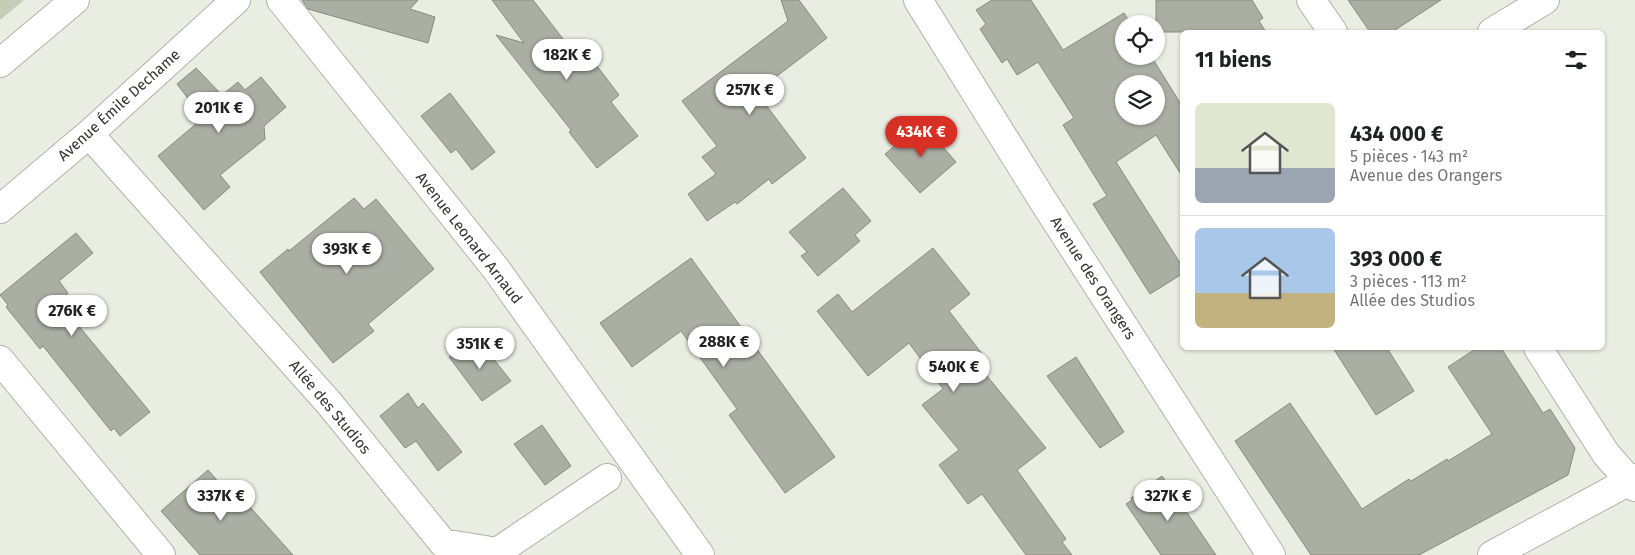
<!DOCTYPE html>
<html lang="fr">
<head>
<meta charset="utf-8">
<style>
  body { margin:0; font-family:"Fira Sans",sans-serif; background:#f6f6f6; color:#202124; height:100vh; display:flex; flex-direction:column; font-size:19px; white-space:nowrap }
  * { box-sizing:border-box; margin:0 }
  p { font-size:16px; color:#757577 }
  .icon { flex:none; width:28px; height:28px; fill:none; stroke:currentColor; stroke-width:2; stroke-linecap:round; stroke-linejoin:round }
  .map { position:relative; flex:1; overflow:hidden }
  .details { position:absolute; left:1180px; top:30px; width:425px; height:320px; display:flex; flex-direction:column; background:#fff; border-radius:8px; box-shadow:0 1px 4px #0004 }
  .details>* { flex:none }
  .fabs { position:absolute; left:1115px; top:15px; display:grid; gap:10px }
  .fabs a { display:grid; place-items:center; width:50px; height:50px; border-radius:50%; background:#fff; box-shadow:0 1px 4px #0004; font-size:25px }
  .price { position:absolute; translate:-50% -42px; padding:0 11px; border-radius:18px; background:#fff; color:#222; font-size:16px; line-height:32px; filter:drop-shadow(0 1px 2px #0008) }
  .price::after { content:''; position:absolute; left:50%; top:30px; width:15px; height:11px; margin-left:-8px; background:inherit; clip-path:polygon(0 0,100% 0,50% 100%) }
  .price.active { background:#d93025; color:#fff }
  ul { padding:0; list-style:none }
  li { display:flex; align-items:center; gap:15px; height:125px; padding:0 15px }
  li+li { border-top:1px solid #e0e0e0 }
  li span { display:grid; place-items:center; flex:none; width:140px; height:100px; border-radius:8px; color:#555 }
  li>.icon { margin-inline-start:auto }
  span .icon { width:60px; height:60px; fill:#fffc; stroke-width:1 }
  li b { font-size:21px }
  h2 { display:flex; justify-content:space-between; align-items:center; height:60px; padding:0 15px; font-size:21px }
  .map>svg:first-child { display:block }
</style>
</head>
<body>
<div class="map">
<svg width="1635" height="555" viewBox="0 0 1635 555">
  <rect width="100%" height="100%" fill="#eaede1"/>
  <path fill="#c7cdb4" d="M 0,0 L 24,0 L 0,20 Z"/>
  <path fill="#abaea3" stroke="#898b80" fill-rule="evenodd" d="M 302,0 L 418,0 L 410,9 L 435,17 L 428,43 L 308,9 Z
    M 492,0 L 533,0 L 570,48 L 578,41 L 619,95 L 611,102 L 638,136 L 597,168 L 569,132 L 571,130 L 496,35 L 524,43 Z
    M 781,0 L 799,0 L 827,38 L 756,92 L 806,158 L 772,184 L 769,179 L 737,204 L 735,202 L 707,221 L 688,194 L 716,174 L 702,157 L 717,146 L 682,101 L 788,21 Z
    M 992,0 L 1031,0 L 1063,50 L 1124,13 L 1131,24 L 1124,24 L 1124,56 L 1151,56 L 1182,106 L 1182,176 L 1156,135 L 1116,162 L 1182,266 L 1182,274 L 1150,294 L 1093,204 L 1107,196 L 1063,125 L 1074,118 L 1038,62 L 1017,75 L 1007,59 L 1002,63 L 980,29 L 986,24 L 976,10 ZM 1124,84 L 1156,84 L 1156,116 L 1124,116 Z
    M 1156,0 L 1252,0 L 1263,18 L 1259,21 L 1266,32 L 1156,32 Z
    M 1348,0 L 1441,0 L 1392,32 L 1370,32 Z
    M 196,68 L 222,95 L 238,82 L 245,90 L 261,77 L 286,107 L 264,126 L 265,139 L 220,175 L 230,187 L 204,210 L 158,156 L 203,118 L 177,84 Z
    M 450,93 L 495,152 L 472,170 L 456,149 L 451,153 L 421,116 Z
    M 922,123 L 956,162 L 920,193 L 885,154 Z
    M 843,188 L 871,221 L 855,235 L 860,241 L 818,276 L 801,256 L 807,252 L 789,232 Z
    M 354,198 L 364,209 L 376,199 L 434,269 L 368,324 L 374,331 L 333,363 L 260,272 L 288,249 L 289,251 Z
    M 76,233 L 93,253 L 59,281 L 68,293 L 59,302 L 150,412 L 120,436 L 114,428 L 111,431 L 43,346 L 40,349 L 6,307 L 8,305 L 0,295 Z
    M 933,248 L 970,294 L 949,311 L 986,359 L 978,365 L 1046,448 L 1017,470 L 1066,539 L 1062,542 L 1072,555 L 1026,555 L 982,494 L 968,504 L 939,465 L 959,450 L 922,405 L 943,389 L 909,343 L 868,376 L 817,311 L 838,294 L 852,312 Z
    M 691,258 L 835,457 L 785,493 L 729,415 L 737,409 L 681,331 L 632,367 L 600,323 Z
    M 471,340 L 480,352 L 485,348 L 511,381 L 482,401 L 449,357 Z
    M 1333,348 L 1387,348 L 1414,391 L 1376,415 Z
    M 1477,348 L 1501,348 L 1543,413 L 1550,409 L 1575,448 L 1568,475 L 1419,555 L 1311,555 L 1235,441 L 1290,403 L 1362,509 L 1409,479 L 1411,481 L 1447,459 L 1448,461 L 1492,434 L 1448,367 Z
    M 1076,357 L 1124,432 L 1100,448 L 1047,376 Z
    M 408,393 L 418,408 L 423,403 L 462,452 L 438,471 L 416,441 L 405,448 L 380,416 Z
    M 542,425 L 571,466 L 545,485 L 514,444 Z
    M 208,470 L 236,502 L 242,498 L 293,555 L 200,555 L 161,511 Z
    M 1162,476 L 1216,555 L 1161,555 L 1126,504 L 1132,500 L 1131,498 Z"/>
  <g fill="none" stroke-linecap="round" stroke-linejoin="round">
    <defs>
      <path id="street" d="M 281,0 L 496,269 L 700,555
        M 918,0 L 1040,196 L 1271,555
        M 1311,0 L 1333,32
        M 1492,32 L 1545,0
        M 0,63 L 75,0
        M 89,134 L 329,403 L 443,543 L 497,552 L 607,478
        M 0,209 L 89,134 L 236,0
        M 1538,348 L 1606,454 L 1635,487
        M 0,360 L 161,555"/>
      <path id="secondary" d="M 1492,555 L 1635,478"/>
    </defs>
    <use href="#street" stroke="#b0b3a8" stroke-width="30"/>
    <use href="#secondary" stroke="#b0b3a8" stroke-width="30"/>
    <use href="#street" stroke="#fff" stroke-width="28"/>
    <use href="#secondary" stroke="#fff" stroke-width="28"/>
  </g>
  <g text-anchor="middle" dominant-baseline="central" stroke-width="5" stroke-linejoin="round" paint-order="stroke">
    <g font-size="15" fill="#32332e" stroke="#fff">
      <text transform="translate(119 105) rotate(-42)">Avenue Émile Dechame</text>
      <text transform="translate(469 238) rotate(52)">Avenue Leonard Arnaud</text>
      <text transform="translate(1093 278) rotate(57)">Avenue des Orangers</text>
      <text transform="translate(330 407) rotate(50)">Allée des Studios</text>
    </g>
  </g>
</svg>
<div class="fabs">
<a><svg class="icon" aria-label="locate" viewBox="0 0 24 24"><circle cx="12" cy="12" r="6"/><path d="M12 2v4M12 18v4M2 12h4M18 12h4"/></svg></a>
<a><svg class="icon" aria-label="layers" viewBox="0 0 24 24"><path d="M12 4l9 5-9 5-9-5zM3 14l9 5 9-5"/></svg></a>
</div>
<b class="price" style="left:567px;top:81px">182K €</b>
<b class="price" style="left:750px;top:116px">257K €</b>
<b class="price" style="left:219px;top:134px">201K €</b>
<b class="price active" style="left:921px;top:158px">434K €</b>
<b class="price" style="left:347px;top:275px">393K €</b>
<b class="price" style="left:72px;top:337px">276K €</b>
<b class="price" style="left:724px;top:368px">288K €</b>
<b class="price" style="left:480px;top:370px">351K €</b>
<b class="price" style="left:954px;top:393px">540K €</b>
<b class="price" style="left:221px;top:522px">337K €</b>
<b class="price" style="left:1168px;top:522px">327K €</b>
<section class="details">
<h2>11 biens<svg class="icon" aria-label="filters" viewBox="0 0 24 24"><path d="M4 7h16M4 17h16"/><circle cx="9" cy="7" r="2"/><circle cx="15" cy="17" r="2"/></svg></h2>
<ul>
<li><span style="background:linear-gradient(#dfe7d0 65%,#9aa5b1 0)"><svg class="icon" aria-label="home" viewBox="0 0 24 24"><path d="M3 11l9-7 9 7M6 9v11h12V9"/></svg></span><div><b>434 000 €</b><p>5 pièces · 143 m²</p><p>Avenue des Orangers</p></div></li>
<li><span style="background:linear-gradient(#a9c7e8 65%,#c2b280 0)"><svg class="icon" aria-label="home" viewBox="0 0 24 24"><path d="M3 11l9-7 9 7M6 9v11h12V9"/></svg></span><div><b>393 000 €</b><p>3 pièces · 113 m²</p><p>Allée des Studios</p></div></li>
</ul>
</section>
</div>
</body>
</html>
